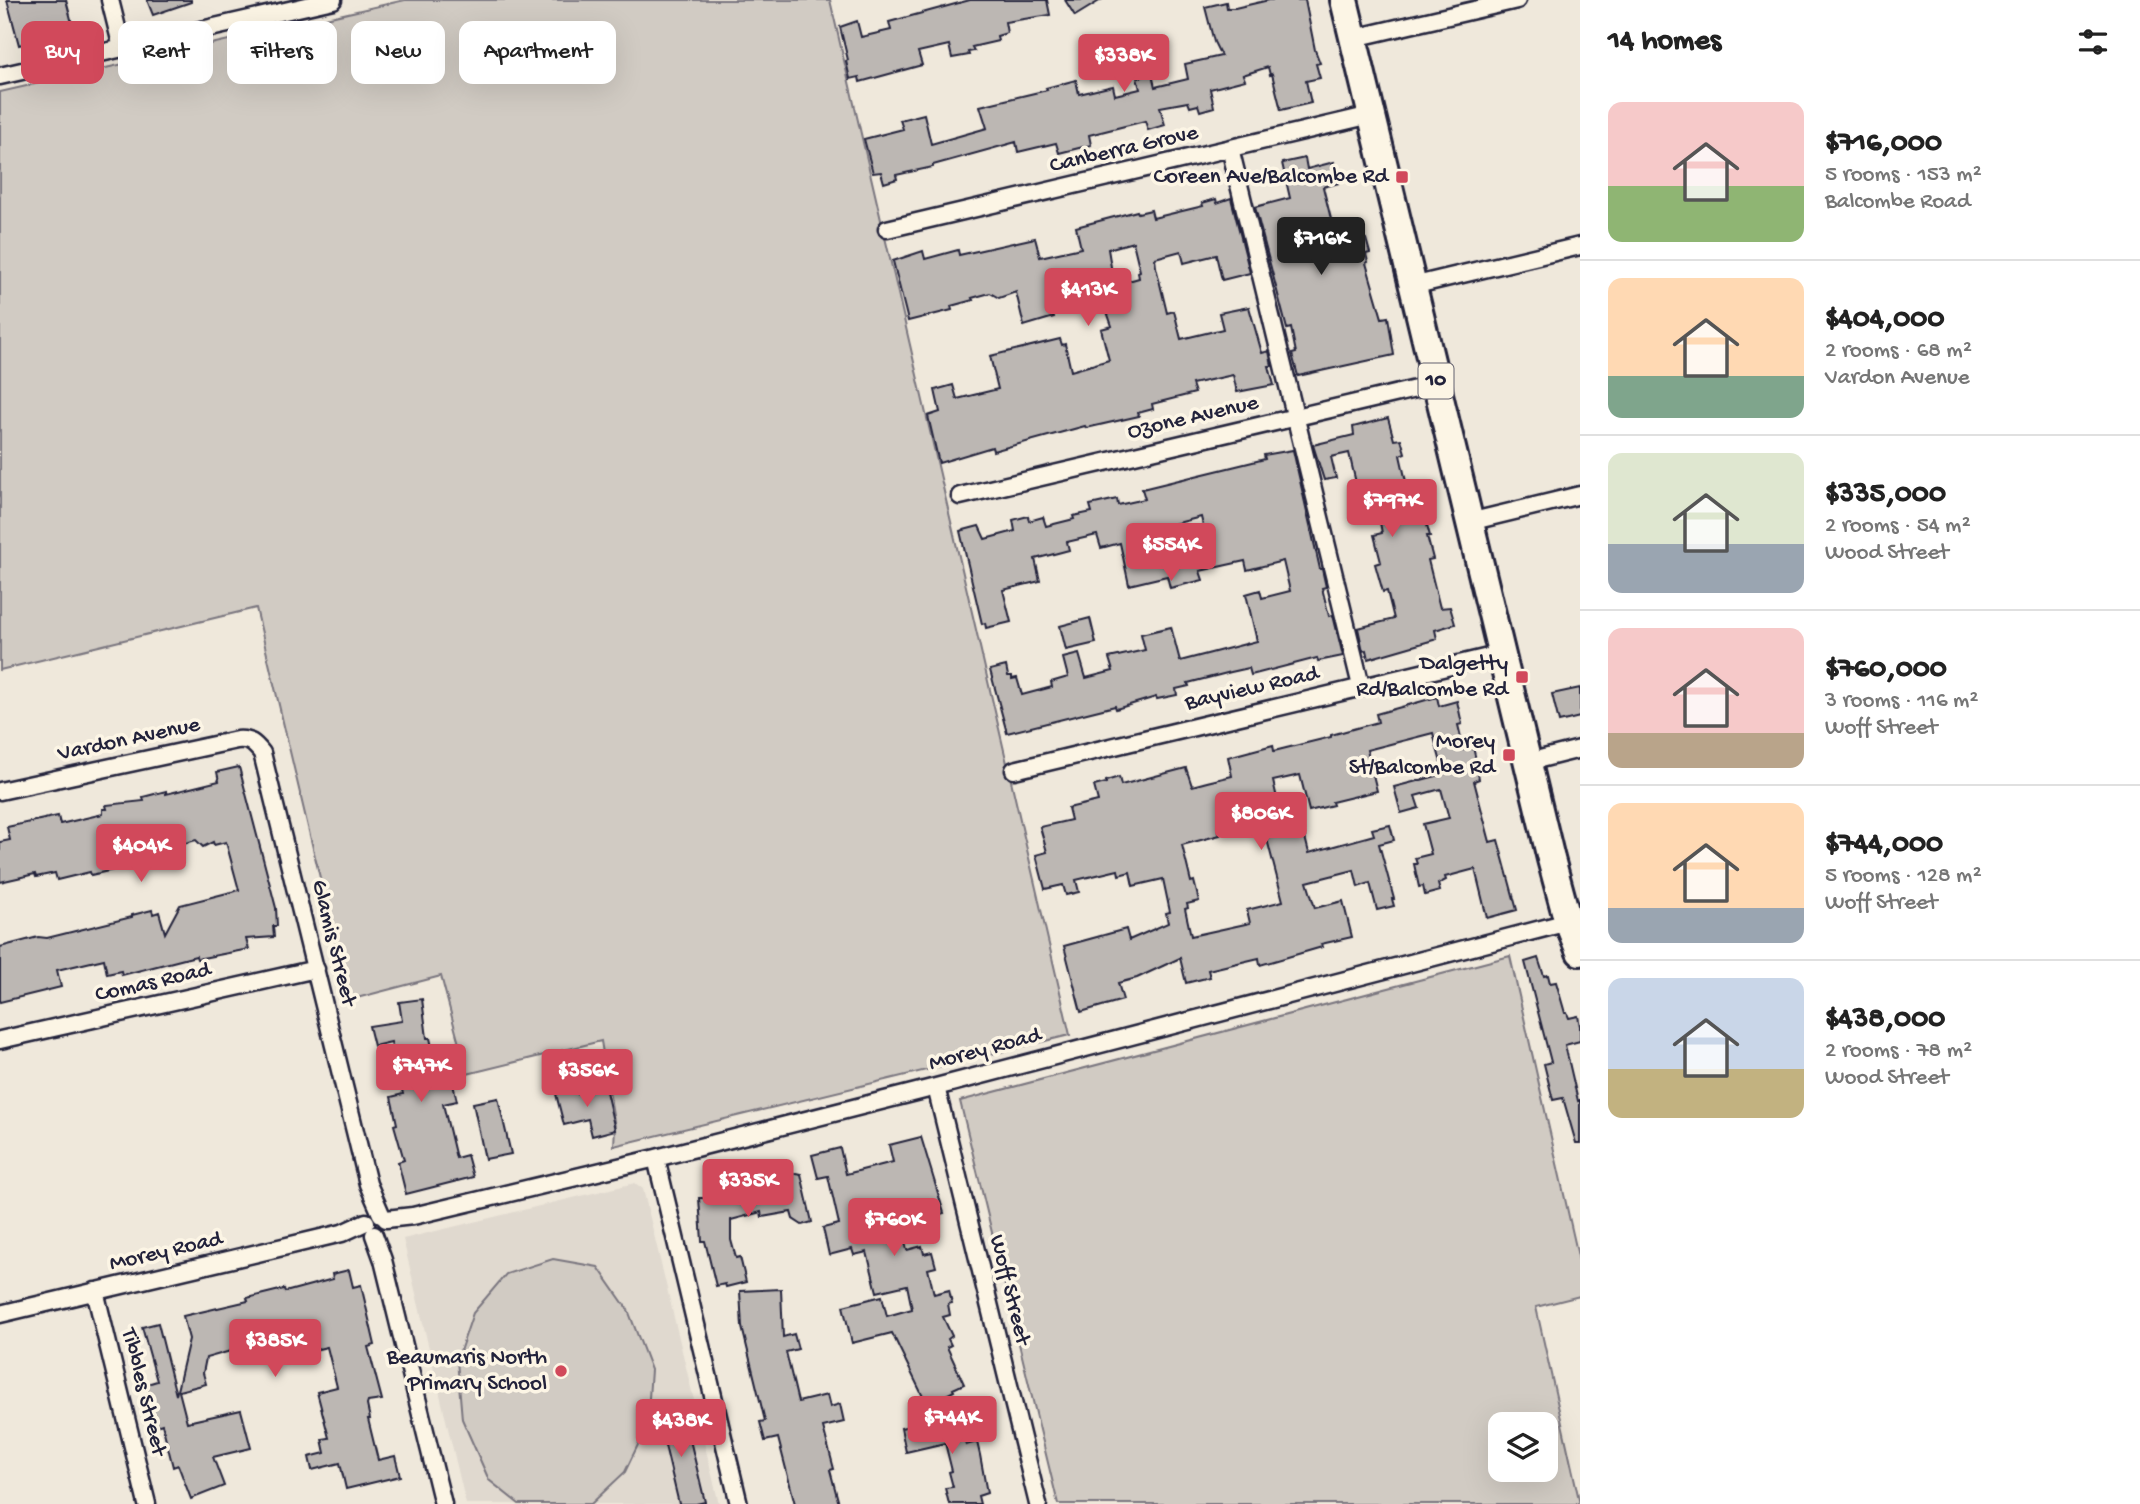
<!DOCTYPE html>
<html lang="en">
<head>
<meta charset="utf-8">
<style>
  body { margin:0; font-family:"Gochi Hand",sans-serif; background:#f6f6f6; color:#222; height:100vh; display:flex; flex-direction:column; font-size:26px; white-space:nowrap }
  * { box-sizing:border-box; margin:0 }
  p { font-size:23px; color:#767676 }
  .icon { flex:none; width:38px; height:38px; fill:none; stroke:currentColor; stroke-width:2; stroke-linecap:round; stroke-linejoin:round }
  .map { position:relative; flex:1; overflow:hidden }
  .side { display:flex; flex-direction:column; background:#fff; width:560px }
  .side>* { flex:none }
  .top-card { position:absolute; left:21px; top:21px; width:665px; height:63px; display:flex; gap:14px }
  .controls { position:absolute; left:1488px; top:1412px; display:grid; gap:14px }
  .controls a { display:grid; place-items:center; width:70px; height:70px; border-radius:14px; background:#fff; box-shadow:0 7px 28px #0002; font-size:35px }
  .price { position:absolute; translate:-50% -60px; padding:0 16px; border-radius:7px; background:#d1495b; color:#fff; font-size:23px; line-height:46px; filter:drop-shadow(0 2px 4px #0008) }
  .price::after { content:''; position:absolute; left:50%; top:42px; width:21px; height:16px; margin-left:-10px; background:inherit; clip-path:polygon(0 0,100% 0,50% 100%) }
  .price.current { background:#222; color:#fff }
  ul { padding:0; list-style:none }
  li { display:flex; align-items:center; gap:21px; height:175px; padding:0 28px }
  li+li { border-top:2px solid #e0e0e0 }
  li span { display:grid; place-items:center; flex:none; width:196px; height:140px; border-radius:14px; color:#555 }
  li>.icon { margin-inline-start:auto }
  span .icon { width:84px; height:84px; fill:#fffc; stroke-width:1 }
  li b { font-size:30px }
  h2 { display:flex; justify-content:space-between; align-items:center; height:84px; padding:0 28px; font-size:30px }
  .pill { padding:0 24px; border-radius:14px; background:#fff; box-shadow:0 7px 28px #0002; font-size:24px; line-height:63px }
  .pill.current { background:#d1495b; color:#fff }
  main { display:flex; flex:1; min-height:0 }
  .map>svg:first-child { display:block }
</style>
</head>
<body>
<main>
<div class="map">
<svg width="1580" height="1504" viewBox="0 0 1580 1504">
  <rect width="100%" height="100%" fill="#efe8db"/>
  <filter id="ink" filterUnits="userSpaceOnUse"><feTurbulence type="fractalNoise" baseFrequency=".0143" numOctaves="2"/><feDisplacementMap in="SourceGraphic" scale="14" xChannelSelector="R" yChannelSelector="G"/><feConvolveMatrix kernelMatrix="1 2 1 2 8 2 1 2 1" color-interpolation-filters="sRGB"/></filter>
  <g filter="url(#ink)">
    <path fill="#e0d9cf" d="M 635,1183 L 643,1189 L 719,1504 L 466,1504 L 403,1239 Z"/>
    <path fill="#d1cbc3" stroke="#7a767f" stroke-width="2" fill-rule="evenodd" d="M 405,0 L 830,0 L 1070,1035 L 614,1146 L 615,1127 L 601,1041 L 467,1074 L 441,976 L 349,1000 L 256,608 L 0,670 L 0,92 Z
      M 1510,956 L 1580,1265 L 1580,1296 L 1536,1307 L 1580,1504 L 1058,1504 L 960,1101 ZM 1500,1424 L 1545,1424 L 1545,1470 L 1500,1470 Z
      M 553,1259 L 598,1267 L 628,1310 L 651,1370 L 647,1426 L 625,1472 L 591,1504 L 519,1504 L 489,1480 L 462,1419 L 457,1360 L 473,1313 L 506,1274 Z"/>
    <path fill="#bcb7b3" stroke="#22223b" stroke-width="2" fill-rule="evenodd" d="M 7,0 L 66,0 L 74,31 L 19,45 Z
      M 147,0 L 191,0 L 191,2 L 153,15 Z
      M 970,0 L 1047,0 L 1050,15 L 1005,22 L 1007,33 L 997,36 L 998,41 L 972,47 L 974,51 L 968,52 L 969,55 L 952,58 L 949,45 L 918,52 L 922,65 L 860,82 L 859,77 L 850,79 L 846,61 L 848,60 L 840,27 L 857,21 L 861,37 L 891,30 L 889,22 Z
      M 1065,0 L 1101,0 L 1075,16 Z
      M 1269,0 L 1305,0 L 1315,50 L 1320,63 L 1316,64 L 1320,78 L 1306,81 L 1311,103 L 1281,110 L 1272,74 L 1270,75 L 1268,67 L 1243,75 L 1245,80 L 1210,89 L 1214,107 L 1200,111 L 1198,105 L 1190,107 L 1188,102 L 1160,107 L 1165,125 L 1148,130 L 1145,121 L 1089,135 L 1091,145 L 1059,153 L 1056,143 L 1018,152 L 1016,142 L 933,165 L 933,167 L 896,175 L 897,179 L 884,183 L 881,172 L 873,173 L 864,139 L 903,129 L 900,120 L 924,114 L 931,144 L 987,128 L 980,106 L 1047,90 L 1046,88 L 1076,80 L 1079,94 L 1113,86 L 1115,95 L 1140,89 L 1137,78 L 1152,74 L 1155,87 L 1188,79 L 1185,64 L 1221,56 L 1214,42 L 1205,7 L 1226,2 L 1227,8 L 1235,8 Z
      M 1305,158 L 1307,169 L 1334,162 L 1339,183 L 1323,187 L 1336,239 L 1356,233 L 1358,241 L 1366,239 L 1370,253 L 1366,254 L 1368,262 L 1366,263 L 1382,318 L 1388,317 L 1394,355 L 1298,376 L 1292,354 L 1296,353 L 1291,328 L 1287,329 L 1255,207 L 1290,198 L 1282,163 Z
      M 1231,198 L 1250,273 L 1222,280 L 1216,255 L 1184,263 L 1181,251 L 1155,258 L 1156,267 L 1167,313 L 1174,311 L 1181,339 L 1223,329 L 1219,313 L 1249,307 L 1262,353 L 1269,351 L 1272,366 L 1269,366 L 1274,385 L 1237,392 L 1233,375 L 1192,384 L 1195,393 L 1152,404 L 1153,409 L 1138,413 L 1139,416 L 1086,428 L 1085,426 L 993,451 L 992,447 L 939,463 L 928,416 L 940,412 L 935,390 L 953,385 L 957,399 L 998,389 L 990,356 L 1060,339 L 1062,345 L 1065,344 L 1071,371 L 1109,360 L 1101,329 L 1112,326 L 1099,289 L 1050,300 L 1054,317 L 1024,326 L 1016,292 L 999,298 L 990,293 L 972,298 L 973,300 L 951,306 L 952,310 L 908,321 L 893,261 L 923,251 L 925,259 L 958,250 L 959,255 L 1035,238 L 1040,257 L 1081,248 L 1076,227 L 1137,211 L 1138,213 L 1151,210 L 1153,218 L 1203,206 L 1202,203 L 1216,199 L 1217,203 ZM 1133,242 L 1140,271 L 1138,272 L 1139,278 L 1114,285 L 1108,249 Z
      M 1388,418 L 1394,440 L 1401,439 L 1405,453 L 1400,455 L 1414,517 L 1424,514 L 1430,536 L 1427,536 L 1433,559 L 1428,560 L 1440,608 L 1450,607 L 1455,624 L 1435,630 L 1437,639 L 1368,659 L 1366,650 L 1363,651 L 1358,628 L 1394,619 L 1387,591 L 1383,592 L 1375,564 L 1381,562 L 1374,535 L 1382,533 L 1375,496 L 1360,500 L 1349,453 L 1331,457 L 1336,478 L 1324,480 L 1313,445 L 1354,435 L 1353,427 Z
      M 1293,450 L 1320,569 L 1322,569 L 1326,587 L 1322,588 L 1329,616 L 1333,615 L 1343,656 L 1318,661 L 1317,658 L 1251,675 L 1249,668 L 1231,672 L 1188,683 L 1189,686 L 1176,689 L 1177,695 L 1157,699 L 1156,697 L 1116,709 L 1115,706 L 1007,733 L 990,670 L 1006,666 L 1008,676 L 1012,676 L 1012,679 L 1017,678 L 1022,695 L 1052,687 L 1051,682 L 1068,677 L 1063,658 L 1079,654 L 1086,678 L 1113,671 L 1109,658 L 1145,650 L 1141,634 L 1171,627 L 1180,661 L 1257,641 L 1246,594 L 1260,590 L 1262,598 L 1290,591 L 1283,561 L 1247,570 L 1245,561 L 1200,571 L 1203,580 L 1170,588 L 1167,576 L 1129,585 L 1120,543 L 1101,548 L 1097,535 L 1067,542 L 1069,550 L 1035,559 L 1040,581 L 1003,590 L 1011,622 L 986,628 L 985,623 L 982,624 L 960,531 L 979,526 L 985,539 L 1015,531 L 1013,520 L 1028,516 L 1029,521 L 1043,517 L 1046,526 L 1074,519 L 1073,516 L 1092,512 L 1090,505 L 1117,499 L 1118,505 L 1145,499 L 1142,489 L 1265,459 L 1264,455 ZM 1201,517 L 1207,543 L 1203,544 L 1204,547 L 1177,553 L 1170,525 Z
      M 1090,618 L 1096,643 L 1066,650 L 1060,626 Z
      M 1580,688 L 1580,717 L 1559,722 L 1552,694 Z
      M 1437,697 L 1439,706 L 1457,701 L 1462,724 L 1458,725 L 1464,750 L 1473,747 L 1476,760 L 1479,779 L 1474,781 L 1490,842 L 1498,840 L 1517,910 L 1487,918 L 1475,869 L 1445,877 L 1446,880 L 1438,884 L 1440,891 L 1425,895 L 1423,886 L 1419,887 L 1414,864 L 1417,864 L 1415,858 L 1431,854 L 1423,824 L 1449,818 L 1441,789 L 1415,796 L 1419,808 L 1401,813 L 1394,787 L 1444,774 L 1433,733 L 1367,750 L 1377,791 L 1332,802 L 1333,805 L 1309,811 L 1300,775 L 1273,781 L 1279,807 L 1296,802 L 1309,853 L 1374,835 L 1372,829 L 1390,825 L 1394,840 L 1379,844 L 1394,899 L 1392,899 L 1394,906 L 1377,910 L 1370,883 L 1358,887 L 1354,870 L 1307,882 L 1315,908 L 1343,901 L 1352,937 L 1321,944 L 1322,947 L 1260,965 L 1259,958 L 1208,970 L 1210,977 L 1186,983 L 1180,958 L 1137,978 L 1118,983 L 1123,1000 L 1081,1012 L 1064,946 L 1126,929 L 1129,940 L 1168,923 L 1166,913 L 1170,912 L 1163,879 L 1133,886 L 1130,872 L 1119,875 L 1118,870 L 1076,880 L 1079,892 L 1066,895 L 1063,885 L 1045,889 L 1036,855 L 1047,852 L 1040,827 L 1071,820 L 1068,808 L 1098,801 L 1094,786 L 1106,783 L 1106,781 L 1119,777 L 1121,785 L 1186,768 L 1192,786 L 1207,782 L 1232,776 L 1228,757 L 1273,745 L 1274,751 L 1331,737 L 1331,735 L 1378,722 L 1376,714 ZM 1261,816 L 1283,901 L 1247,910 L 1250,923 L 1191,936 L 1185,909 L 1188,908 L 1187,904 L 1199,901 L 1194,881 L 1191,882 L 1182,845 L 1220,835 L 1218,827 Z
      M 239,767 L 276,908 L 277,926 L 273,926 L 274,937 L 246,939 L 249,949 L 197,959 L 196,956 L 122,975 L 121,971 L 107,974 L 104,959 L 57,970 L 61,987 L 0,1002 L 0,947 L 38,937 L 47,938 L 132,917 L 132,915 L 152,910 L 153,914 L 159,912 L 165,933 L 180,905 L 239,890 L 226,842 L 214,845 L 213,842 L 203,847 L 196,840 L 160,850 L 161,855 L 112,864 L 113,870 L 91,875 L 90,872 L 57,880 L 55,873 L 36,877 L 35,874 L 0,882 L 0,842 L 10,840 L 7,827 L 58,816 L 60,824 L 103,814 L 103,809 L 107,809 L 106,805 L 144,801 L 143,797 L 166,791 L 166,794 L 219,781 L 217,772 Z
      M 1538,958 L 1544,976 L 1548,975 L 1550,983 L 1556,982 L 1565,1013 L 1567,1013 L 1569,1018 L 1578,1016 L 1580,1026 L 1580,1041 L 1565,1045 L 1578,1101 L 1580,1100 L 1580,1143 L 1576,1143 L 1563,1098 L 1553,1100 L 1544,1064 L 1551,1062 L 1525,962 Z
      M 422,999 L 427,1038 L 430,1038 L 439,1079 L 451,1076 L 457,1101 L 443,1104 L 456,1158 L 467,1155 L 473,1177 L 406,1194 L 398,1162 L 404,1160 L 394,1125 L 397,1124 L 391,1097 L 403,1094 L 391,1042 L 374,1046 L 369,1026 L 402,1021 L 399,1002 Z
      M 605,1087 L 615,1130 L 592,1136 L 588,1119 L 564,1125 L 556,1094 L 576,1088 L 578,1094 Z
      M 498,1098 L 511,1154 L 485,1159 L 473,1103 Z
      M 921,1137 L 944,1213 L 901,1224 L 907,1250 L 922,1246 L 924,1254 L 932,1252 L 936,1267 L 928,1269 L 934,1294 L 949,1290 L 952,1303 L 948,1304 L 950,1315 L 943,1317 L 952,1336 L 948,1339 L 951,1345 L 947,1347 L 964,1384 L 953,1389 L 954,1391 L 927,1405 L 892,1333 L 852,1343 L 843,1306 L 882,1296 L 887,1316 L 912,1309 L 907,1285 L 877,1292 L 867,1252 L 854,1255 L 852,1249 L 829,1255 L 823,1228 L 839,1224 L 828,1176 L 818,1178 L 812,1155 L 840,1148 L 846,1174 L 893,1162 L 889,1145 Z
      M 780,1166 L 782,1177 L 796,1173 L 801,1174 L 812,1222 L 802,1225 L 793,1219 L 791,1212 L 762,1217 L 761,1212 L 731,1220 L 731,1240 L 736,1258 L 740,1257 L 746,1282 L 726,1287 L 725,1284 L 716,1286 L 705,1241 L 702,1241 L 699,1198 L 737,1198 L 753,1194 L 750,1184 L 766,1180 L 764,1170 Z
      M 349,1270 L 353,1287 L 361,1285 L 375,1345 L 368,1347 L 382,1400 L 368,1402 L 367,1405 L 370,1419 L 368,1419 L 378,1460 L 395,1456 L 400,1476 L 346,1489 L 340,1463 L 312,1470 L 309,1457 L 325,1453 L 322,1439 L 329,1438 L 317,1392 L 337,1387 L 327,1347 L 314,1350 L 310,1337 L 242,1352 L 241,1348 L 206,1358 L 203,1373 L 206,1384 L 179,1391 L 187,1422 L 241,1410 L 251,1448 L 213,1457 L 224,1486 L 191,1499 L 178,1465 L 173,1467 L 162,1424 L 156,1426 L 152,1410 L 150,1411 L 147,1384 L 157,1381 L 142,1327 L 158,1323 L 176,1395 L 189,1339 L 183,1316 L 248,1301 L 247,1298 L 284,1289 L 285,1292 L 333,1279 L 332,1274 Z
      M 781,1289 L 783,1337 L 794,1334 L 798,1349 L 786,1352 L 798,1402 L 827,1395 L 830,1407 L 840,1404 L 844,1422 L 823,1427 L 834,1469 L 830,1470 L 839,1504 L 795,1504 L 778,1438 L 765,1441 L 760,1422 L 765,1421 L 742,1327 L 740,1291 Z
      M 683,1411 L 705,1502 L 696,1504 L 679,1504 L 658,1416 Z
      M 959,1414 L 966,1445 L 977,1442 L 980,1455 L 987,1493 L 978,1496 L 980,1504 L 949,1504 L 945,1488 L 953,1487 L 949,1472 L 952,1471 L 945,1443 L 906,1452 L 901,1428 Z"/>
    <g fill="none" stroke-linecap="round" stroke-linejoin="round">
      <defs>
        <path id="minor" d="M 110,0 L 122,48
          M 1354,38 L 1517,0
          M 0,76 L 333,0
          M 1230,148 L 1361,686
          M 887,229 L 1371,115
          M 1412,286 L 1580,246
          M 960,496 L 1437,384
          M 1469,522 L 1580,495
          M 1528,762 L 1580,749
          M 1014,770 L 1501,654
          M 0,791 L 237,740 C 250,739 254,743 262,753 L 368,1184 L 381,1214
          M 0,1040 L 316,969
          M 936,1087 L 1038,1504
          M 656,1158 L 739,1504
          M 386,1219 L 413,1216 L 656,1158 L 936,1087 L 1568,922
          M 374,1235 L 383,1260 L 443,1504
          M 95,1291 L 147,1504
          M 0,1314 L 342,1233 L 366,1222"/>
        <path id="primary" d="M 1344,0 L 1551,859 L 1568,922 L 1580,952"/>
      </defs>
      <use href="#minor" stroke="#22223b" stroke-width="21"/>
      <use href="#primary" stroke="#22223b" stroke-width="32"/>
      <use href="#minor" stroke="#fcf5e5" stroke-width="16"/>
      <use href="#primary" stroke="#fcf5e5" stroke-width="26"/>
    </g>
  </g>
  <g fill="#d1495b" stroke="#fcf5e5" stroke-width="2.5">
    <rect x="1395" y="170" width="14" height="14" rx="3.5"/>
    <rect x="1515" y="670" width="14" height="14" rx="3.5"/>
    <rect x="1502" y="748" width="14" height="14" rx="3.5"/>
    <circle cx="561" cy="1371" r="7"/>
  </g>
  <g text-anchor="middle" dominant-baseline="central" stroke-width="7" stroke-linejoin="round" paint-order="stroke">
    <rect fill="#fcf5e5" stroke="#63616e" stroke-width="2" x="1418.5" y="363.5" width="35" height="35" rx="5"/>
    <g font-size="21" font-weight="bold" fill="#22223b">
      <text x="1436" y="381">10</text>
    </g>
    <g font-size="23" fill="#22223b" stroke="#fcf5e5">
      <text transform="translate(1124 150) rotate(-13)">Canberra Grove</text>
      <text transform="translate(1193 418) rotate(-13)">Ozone Avenue</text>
      <text transform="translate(1252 689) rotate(-13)">Bayview Road</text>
      <text transform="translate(129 740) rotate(-12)">Vardon Avenue</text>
      <text transform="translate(333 943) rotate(76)">Glamis Street</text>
      <text transform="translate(153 983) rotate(-13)">Comas Road</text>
      <text transform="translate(985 1050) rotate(-15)">Morey Road</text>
      <text transform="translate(166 1252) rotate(-13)">Morey Road</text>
      <text transform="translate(1009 1290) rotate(76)">Woff Street</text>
      <text transform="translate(143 1392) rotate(76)">Tibbles Street</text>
    </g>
    <g font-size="23" fill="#22223b" stroke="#fcf5e5" text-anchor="end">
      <text x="1388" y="177">Coreen Ave/Balcombe Rd</text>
      <text x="1508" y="664">Dalgetty<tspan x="1508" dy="26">Rd/Balcombe Rd</tspan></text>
      <text x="1495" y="742">Morey<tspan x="1495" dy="26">St/Balcombe Rd</tspan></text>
      <text x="547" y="1358">Beaumaris North<tspan x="547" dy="26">Primary School</tspan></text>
    </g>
  </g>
</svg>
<div class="controls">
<a><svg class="icon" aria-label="layers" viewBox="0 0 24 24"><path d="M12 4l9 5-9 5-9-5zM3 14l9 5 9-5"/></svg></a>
</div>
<b class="price" style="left:1124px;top:94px">$338K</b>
<b class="price current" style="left:1321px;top:277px">$716K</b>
<b class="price" style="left:1088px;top:328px">$413K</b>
<b class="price" style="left:1392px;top:539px">$797K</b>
<b class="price" style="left:1171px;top:583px">$554K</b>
<b class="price" style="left:1261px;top:852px">$806K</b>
<b class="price" style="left:141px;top:884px">$404K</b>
<b class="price" style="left:421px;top:1104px">$747K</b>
<b class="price" style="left:587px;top:1109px">$356K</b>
<b class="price" style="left:748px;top:1219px">$335K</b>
<b class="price" style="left:894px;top:1258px">$760K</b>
<b class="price" style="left:275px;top:1379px">$385K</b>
<b class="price" style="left:952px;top:1456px">$744K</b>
<b class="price" style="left:681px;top:1459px">$438K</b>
<div class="top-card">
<a class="pill current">Buy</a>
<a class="pill">Rent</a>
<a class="pill">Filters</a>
<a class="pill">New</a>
<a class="pill">Apartment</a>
</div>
</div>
<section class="side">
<h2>14 homes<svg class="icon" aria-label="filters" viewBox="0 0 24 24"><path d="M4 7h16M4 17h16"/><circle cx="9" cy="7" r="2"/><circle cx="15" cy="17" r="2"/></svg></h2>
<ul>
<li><span style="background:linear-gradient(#f6c9c9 60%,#8fb573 0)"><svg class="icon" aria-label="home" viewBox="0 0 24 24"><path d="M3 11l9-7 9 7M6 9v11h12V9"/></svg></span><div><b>$716,000</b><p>5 rooms · 153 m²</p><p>Balcombe Road</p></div></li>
<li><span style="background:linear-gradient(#ffd9b3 70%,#7fa58c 0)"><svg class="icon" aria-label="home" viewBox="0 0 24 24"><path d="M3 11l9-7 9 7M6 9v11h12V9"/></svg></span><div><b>$404,000</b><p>2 rooms · 68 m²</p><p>Vardon Avenue</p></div></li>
<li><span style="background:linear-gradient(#dfe7d0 65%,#9aa5b1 0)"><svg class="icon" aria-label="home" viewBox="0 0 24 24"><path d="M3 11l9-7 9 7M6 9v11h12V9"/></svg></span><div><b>$335,000</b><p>2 rooms · 54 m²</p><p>Wood Street</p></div></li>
<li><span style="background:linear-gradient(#f6c9c9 75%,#b9a48a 0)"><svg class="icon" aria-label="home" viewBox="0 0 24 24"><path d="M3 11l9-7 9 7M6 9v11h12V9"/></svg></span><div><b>$760,000</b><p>3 rooms · 116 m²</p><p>Woff Street</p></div></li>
<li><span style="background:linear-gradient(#ffd9b3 75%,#9aa5b1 0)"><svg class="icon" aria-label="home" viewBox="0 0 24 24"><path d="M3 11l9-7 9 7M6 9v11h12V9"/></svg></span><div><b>$744,000</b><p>5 rooms · 128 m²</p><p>Woff Street</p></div></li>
<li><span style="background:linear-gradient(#c9d6e8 65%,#c2b280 0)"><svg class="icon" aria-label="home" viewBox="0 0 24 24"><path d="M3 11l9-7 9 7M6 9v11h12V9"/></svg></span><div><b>$438,000</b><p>2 rooms · 78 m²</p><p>Wood Street</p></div></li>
</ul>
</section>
</main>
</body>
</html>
